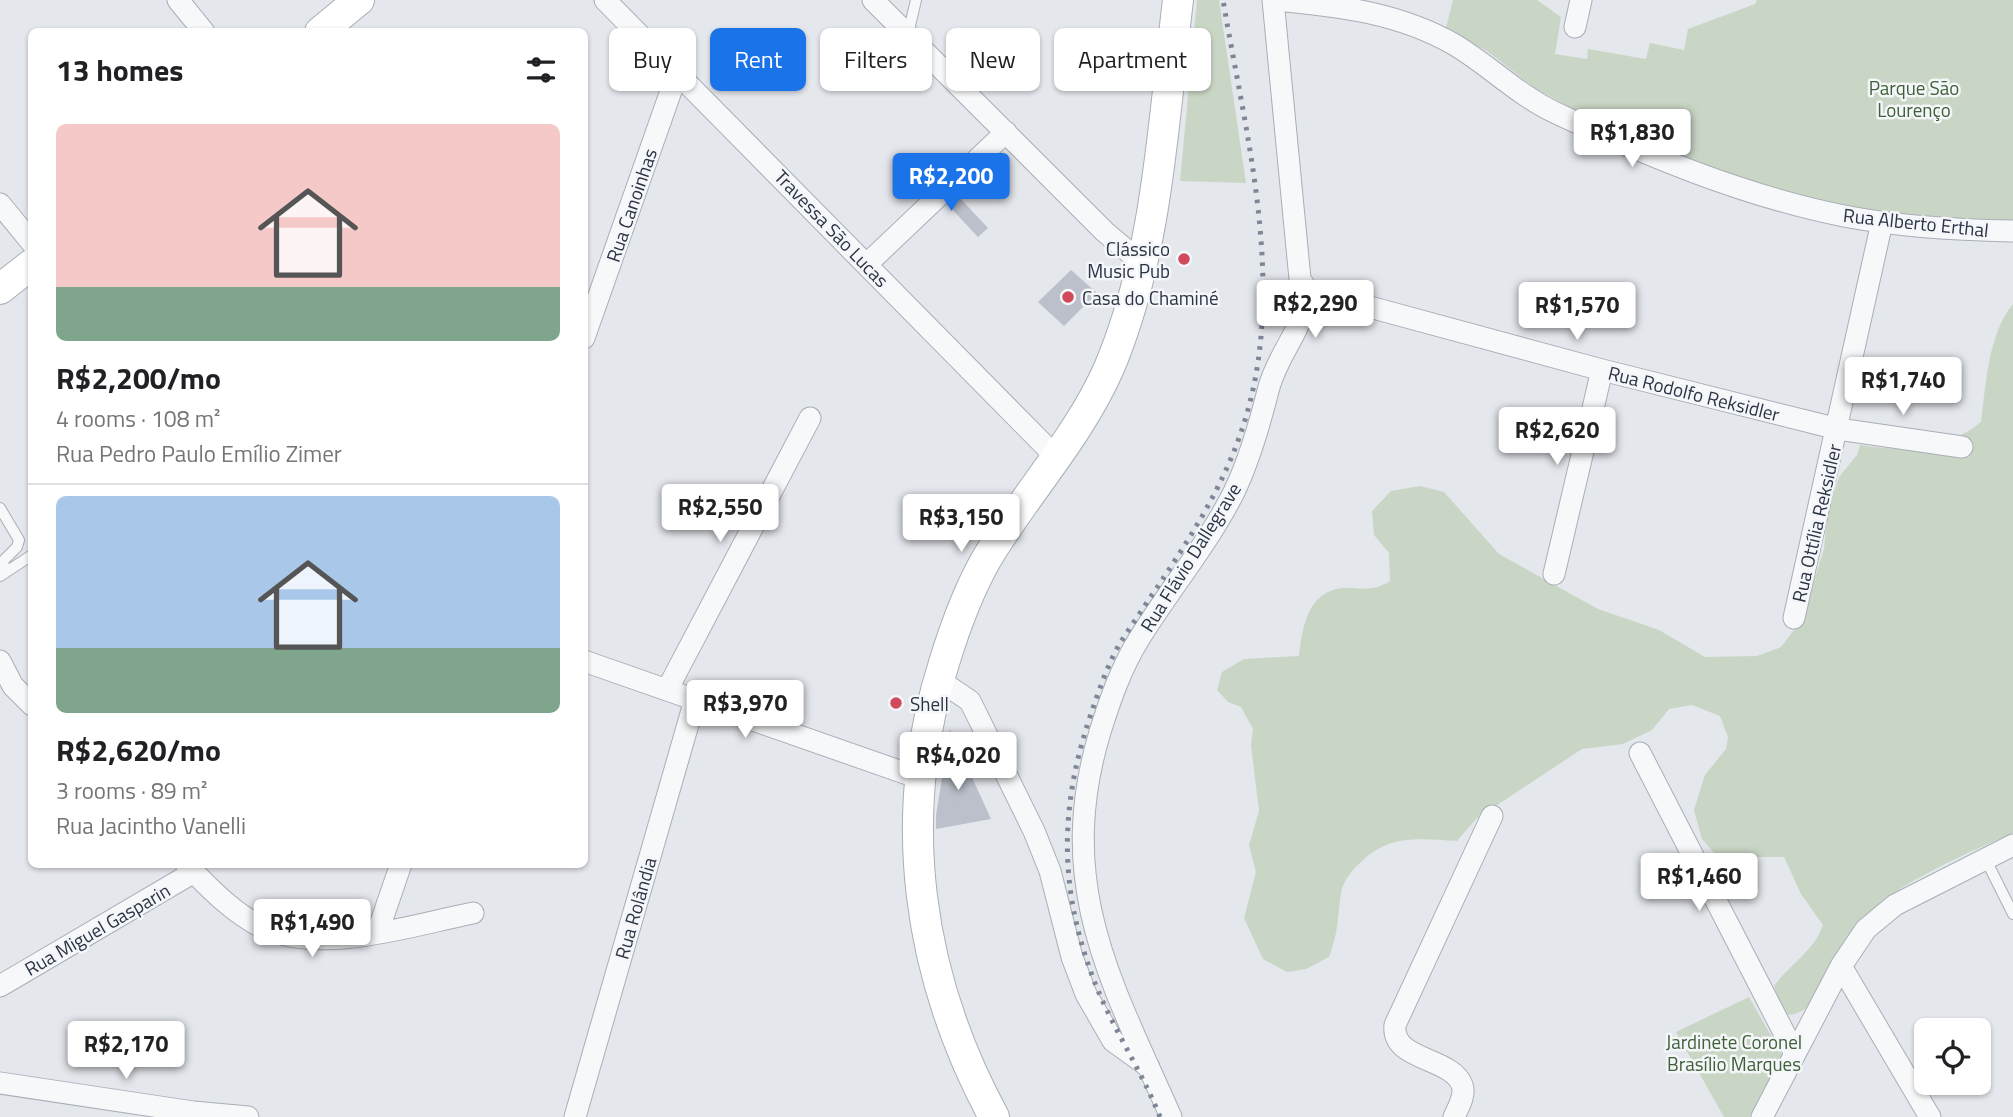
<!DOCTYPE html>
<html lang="en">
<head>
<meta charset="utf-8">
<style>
  body { margin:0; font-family:"Titillium Web",sans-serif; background:#f6f6f6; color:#202124; height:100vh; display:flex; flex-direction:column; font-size:26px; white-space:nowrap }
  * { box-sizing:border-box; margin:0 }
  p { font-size:23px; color:#757577 }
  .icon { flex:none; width:38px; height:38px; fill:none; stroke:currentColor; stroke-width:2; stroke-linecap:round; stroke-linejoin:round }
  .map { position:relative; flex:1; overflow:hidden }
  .side { position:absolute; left:28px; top:28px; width:560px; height:840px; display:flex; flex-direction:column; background:#fff; border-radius:10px; box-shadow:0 2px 5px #0004 }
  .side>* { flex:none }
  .guide { position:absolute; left:609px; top:28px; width:665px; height:63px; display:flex; gap:14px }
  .fabs { position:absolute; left:1914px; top:1018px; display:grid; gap:14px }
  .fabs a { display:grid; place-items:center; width:77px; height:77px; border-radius:10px; background:#fff; box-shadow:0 2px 5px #0004; font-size:35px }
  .price { position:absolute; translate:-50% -60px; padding:0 16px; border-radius:7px; background:#fff; color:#222; font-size:23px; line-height:46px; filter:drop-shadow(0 2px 4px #0008) }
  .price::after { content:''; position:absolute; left:50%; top:42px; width:21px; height:16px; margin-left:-10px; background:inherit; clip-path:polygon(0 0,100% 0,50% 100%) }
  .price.selected { background:#1a73e8; color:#fff }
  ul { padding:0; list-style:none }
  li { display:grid; align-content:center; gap:14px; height:371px; padding:0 28px }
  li+li { border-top:2px solid #e0e0e0 }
  li span { display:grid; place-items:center; height:217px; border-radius:10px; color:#555 }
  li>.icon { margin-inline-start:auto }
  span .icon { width:126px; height:126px; fill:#fffc; stroke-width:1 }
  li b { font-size:30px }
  h2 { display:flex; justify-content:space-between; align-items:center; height:84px; padding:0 28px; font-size:30px }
  .tag { padding:0 24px; border-radius:10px; background:#fff; box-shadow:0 2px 5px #0004; font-size:24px; line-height:63px }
  .tag.selected { background:#1a73e8; color:#fff }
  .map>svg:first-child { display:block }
</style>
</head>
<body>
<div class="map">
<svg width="2013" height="1117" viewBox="0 0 2013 1117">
  <rect width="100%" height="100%" fill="#e4e7ec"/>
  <path fill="#c9d6c5" d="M 1197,0 L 1219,0 L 1246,183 L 1180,181 Z
    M 1453,0 L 1537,0 L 1561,17 L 1555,54 L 1587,59 L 1588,49 L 1646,59 L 1650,43 L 1684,50 L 1688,29 L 1755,4 L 1757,0 L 2013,0 L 2013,227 L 1833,207 L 1746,188 L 1572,116 L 1568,106 L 1536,89 L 1487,51 L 1446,28 Z
    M 2013,304 L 2013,833 C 1974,850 1890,886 1865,918 C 1844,944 1824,1014 1788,1015 L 1778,1000 L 1774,986 C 1790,964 1814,951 1823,925 L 1801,894 L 1784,857 L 1758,857 L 1724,864 L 1702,839 L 1694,810 L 1705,775 L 1726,749 L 1728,737 L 1720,716 L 1692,705 L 1669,709 L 1652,730 L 1623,744 L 1582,749 L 1476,819 L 1457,841 C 1418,839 1390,834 1361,862 C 1352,870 1343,881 1341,893 C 1337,920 1339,930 1329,957 L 1306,969 L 1287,972 L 1263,959 L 1244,918 L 1256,872 L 1249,845 L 1259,811 L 1251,745 L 1253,729 L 1241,707 L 1228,702 L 1217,690 L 1222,672 L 1244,659 L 1299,656 C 1302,629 1307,592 1342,588 C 1363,587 1370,593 1390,581 L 1389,553 L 1374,535 L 1372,511 L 1391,491 L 1420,486 L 1444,492 L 1499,554 L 1598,609 L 1659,630 L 1705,657 L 1757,656 L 1781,647 L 1801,621 L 1824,549 L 1827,515 L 1839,477 L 1857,455 L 1860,445 C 1902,452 1947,450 1981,422 C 1986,385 1988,334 2013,304 Z
    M 1749,997 L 1782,1055 L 1750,1117 L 1724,1117 L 1676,1032 Z"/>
  <path fill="#bbc0ca" d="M 958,196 L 988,228 L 978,237 L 948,205 Z
    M 1071,270 L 1097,293 L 1064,326 L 1038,302 Z
    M 950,729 L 991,819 L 936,829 L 936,815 Z"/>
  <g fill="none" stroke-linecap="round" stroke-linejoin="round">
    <defs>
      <path id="lane" d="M 908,34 L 916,0
        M 0,508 L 19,540 L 17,547 L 3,561 L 5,573
        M 0,576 L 32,555
        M 1985,858 L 2013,914"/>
      <path id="street" d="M 178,0 L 204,32
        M 605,0 L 1057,458
        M 873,0 L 1105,232 L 1143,264
        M 1277,0 C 1340,6 1400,13 1455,45 C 1490,66 1519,96 1556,113 C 1648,156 1744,196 1844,216 C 1900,227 1957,230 2013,231
        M 1575,27 L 1581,0
        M 0,204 L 32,243
        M 867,264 L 1006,132
        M 1307,290 L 1602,370 L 1838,429 L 1962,447
        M 584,338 L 678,71
        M 1554,574 L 1602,370
        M 1794,618 L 1882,222
        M 0,661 L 13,686 L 32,705
        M 584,661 L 919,778
        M 939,680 L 970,701 L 1034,831 L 1050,871 L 1072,957 L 1086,994 L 1113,1041 L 1149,1067
        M 667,690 L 810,418
        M 1640,753 L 1795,1054
        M 186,864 C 209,888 236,916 266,929 C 326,954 412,925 473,913
        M 378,931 L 401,864
        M 1841,966 L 1930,1117
        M 0,986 L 194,872
        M 0,1083 L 193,1112 L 248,1117
        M 575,1117 L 695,700
        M 1171,1117 C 1111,981 1054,885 1100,732 C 1110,700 1121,668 1139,639 C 1169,590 1208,544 1234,492 C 1250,459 1260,423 1269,387 C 1280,349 1305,329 1307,290 L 1300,279 L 1273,0
        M 1454,1117 C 1458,1108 1466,1095 1462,1085 C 1452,1057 1391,1061 1395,1025 L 1492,816
        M 1762,1117 L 1841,966 L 1866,929 L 1895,905 L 2013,845"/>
      <path id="secondary" d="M 320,32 L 359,0
        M 0,289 L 32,264
        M 994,1117 C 917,975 895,817 944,663 C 955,627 968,591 987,558 C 1026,493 1078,438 1109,368 C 1158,252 1163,123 1178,0"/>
    </defs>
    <use href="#lane" stroke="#a9aeb7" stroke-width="12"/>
    <use href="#street" stroke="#a9aeb7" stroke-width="23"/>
    <use href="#secondary" stroke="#a9aeb7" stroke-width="32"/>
    <use href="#lane" stroke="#f7f8fa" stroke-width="10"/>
    <use href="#street" stroke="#f7f8fa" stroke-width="21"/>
    <use href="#secondary" stroke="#fff" stroke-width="30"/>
    <path stroke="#7d8696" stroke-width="5" stroke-dasharray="3.5 7" stroke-linecap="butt" d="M 1160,1117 C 1141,1069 1111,1026 1093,978 C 1058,885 1060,803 1092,711 C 1100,687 1109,661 1122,640 C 1171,565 1226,494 1249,406 C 1284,274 1245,131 1223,0"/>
  </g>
  <g fill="#d1495b" stroke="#f4f6f9" stroke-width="2.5">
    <circle cx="1184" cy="259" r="7"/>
    <circle cx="1068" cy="297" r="7"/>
    <circle cx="896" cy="703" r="7"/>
  </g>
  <g text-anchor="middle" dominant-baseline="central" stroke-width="5" stroke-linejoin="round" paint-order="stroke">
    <g font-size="19" fill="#3f6138" stroke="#f4f6f9">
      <text x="1914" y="87">Parque São<tspan x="1914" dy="22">Lourenço</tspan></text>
      <text x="1734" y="1041">Jardinete Coronel<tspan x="1734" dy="22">Brasílio Marques</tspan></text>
    </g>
    <g font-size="19" fill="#2b3445" stroke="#f4f6f9">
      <text transform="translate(631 205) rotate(-71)">Rua Canoinhas</text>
      <text transform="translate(1916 222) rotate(6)">Rua Alberto Erthal</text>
      <text transform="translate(832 228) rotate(46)">Travessa São Lucas</text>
      <text transform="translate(1694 393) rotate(14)">Rua Rodolfo Reksidler</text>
      <text transform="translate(1816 523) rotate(-77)">Rua Ottília Reksidler</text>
      <text transform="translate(1190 557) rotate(-58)">Rua Flávio Dallegrave</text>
      <text transform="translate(635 908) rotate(-74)">Rua Rolândia</text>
      <text transform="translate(97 929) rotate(-30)">Rua Miguel Gasparin</text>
    </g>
    <g font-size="19" fill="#2b3445" stroke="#f4f6f9" text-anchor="start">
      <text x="1170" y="248" text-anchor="end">Clássico<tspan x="1170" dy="22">Music Pub</tspan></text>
      <text x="1082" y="297">Casa do Chaminé</text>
      <text x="910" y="703">Shell</text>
    </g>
  </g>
</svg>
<div class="fabs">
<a><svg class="icon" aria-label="locate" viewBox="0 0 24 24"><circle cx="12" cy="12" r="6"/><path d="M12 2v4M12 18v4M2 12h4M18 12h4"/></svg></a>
</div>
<b class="price" style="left:1632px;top:169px">R$1,830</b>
<b class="price selected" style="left:951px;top:213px">R$2,200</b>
<b class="price" style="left:1315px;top:340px">R$2,290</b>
<b class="price" style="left:1577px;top:342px">R$1,570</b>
<b class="price" style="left:1903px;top:417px">R$1,740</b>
<b class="price" style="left:1557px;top:467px">R$2,620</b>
<b class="price" style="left:720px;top:544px">R$2,550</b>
<b class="price" style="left:961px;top:554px">R$3,150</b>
<b class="price" style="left:745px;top:740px">R$3,970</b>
<b class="price" style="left:958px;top:792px">R$4,020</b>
<b class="price" style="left:1699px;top:913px">R$1,460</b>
<b class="price" style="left:312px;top:959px">R$1,490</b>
<b class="price" style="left:126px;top:1081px">R$2,170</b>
<div class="guide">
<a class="tag">Buy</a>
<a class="tag selected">Rent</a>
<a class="tag">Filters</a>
<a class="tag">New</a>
<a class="tag">Apartment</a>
</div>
<section class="side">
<h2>13 homes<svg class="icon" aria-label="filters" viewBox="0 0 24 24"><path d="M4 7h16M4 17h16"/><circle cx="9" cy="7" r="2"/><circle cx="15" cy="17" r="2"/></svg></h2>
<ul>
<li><span style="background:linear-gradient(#f6c9c9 75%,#7fa58c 0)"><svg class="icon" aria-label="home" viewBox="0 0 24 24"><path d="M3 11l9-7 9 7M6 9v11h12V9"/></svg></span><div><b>R$2,200/mo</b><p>4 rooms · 108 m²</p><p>Rua Pedro Paulo Emílio Zimer</p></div></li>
<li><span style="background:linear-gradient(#a9c7e8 70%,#7fa58c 0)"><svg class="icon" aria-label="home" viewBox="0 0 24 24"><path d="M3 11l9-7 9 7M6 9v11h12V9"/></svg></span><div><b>R$2,620/mo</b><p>3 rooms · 89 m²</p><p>Rua Jacintho Vanelli</p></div></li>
</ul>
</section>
</div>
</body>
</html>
